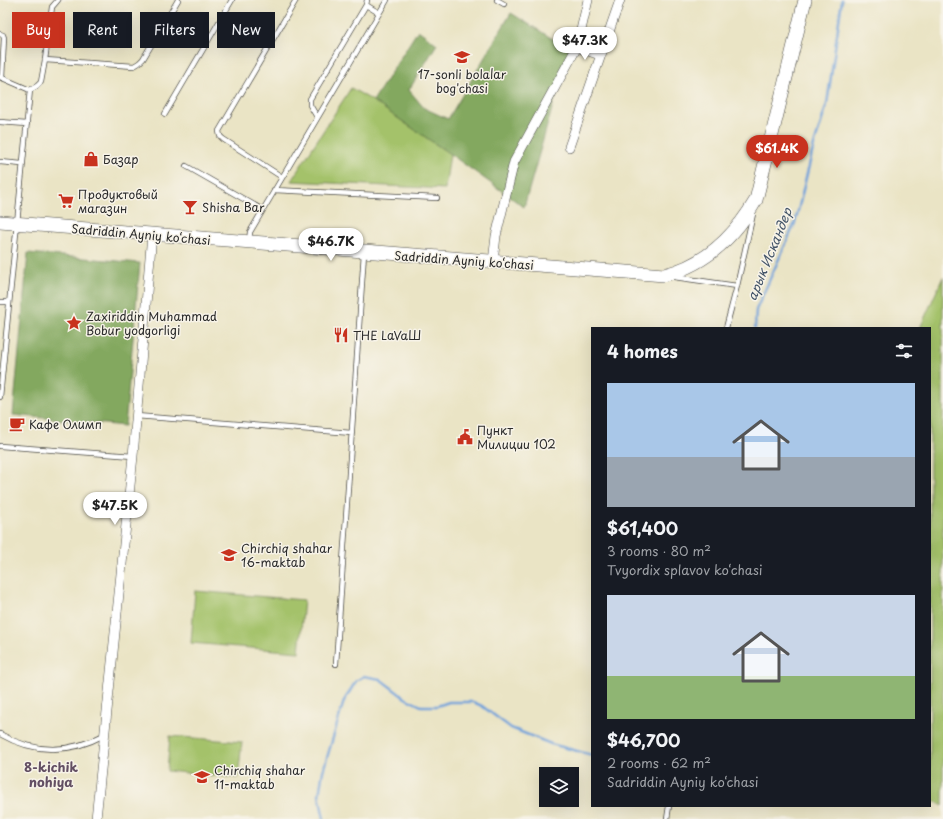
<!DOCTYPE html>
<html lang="en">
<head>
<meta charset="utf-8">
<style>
  body { margin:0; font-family:"Playpen Sans",sans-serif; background:#20242c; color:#f1f3f6; height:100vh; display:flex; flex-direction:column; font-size:15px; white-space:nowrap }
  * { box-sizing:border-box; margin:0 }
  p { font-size:13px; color:#9ea1a6 }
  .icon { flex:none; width:22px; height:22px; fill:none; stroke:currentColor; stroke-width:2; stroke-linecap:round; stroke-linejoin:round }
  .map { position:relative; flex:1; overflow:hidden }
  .side { position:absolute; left:591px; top:327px; width:340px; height:480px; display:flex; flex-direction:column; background:#171b24; border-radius:0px; box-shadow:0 4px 16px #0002 }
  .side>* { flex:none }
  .hud { position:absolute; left:12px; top:12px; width:380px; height:36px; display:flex; gap:8px }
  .controls { position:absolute; left:539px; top:767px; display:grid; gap:8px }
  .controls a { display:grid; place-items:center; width:40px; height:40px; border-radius:0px; background:#171b24; box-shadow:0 4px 16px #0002; font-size:20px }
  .price { position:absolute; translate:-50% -34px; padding:0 9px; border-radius:14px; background:#fff; color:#222; font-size:13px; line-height:26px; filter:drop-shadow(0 1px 2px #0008) }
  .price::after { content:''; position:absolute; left:50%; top:24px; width:12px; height:9px; margin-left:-6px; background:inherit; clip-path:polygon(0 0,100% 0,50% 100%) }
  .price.on { background:#c8321e; color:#fff }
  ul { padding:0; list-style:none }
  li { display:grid; align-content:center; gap:8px; height:212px; padding:0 16px }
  li span { display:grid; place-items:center; height:124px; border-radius:0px; color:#555 }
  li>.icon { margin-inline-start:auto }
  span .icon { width:72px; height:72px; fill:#fffc; stroke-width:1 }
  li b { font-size:17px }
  h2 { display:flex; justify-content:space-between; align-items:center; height:48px; padding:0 16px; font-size:17px }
  .chip { padding:0 14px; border-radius:0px; background:#171b24; box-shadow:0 4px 16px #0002; font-size:14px; line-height:36px }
  .chip.on { background:#c8321e; color:#fff }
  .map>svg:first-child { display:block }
</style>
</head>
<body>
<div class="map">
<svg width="943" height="819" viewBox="0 0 943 819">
  <rect width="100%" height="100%" fill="#f7f3e8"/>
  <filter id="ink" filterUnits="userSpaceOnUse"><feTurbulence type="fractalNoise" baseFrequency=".025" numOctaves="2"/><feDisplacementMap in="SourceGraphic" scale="8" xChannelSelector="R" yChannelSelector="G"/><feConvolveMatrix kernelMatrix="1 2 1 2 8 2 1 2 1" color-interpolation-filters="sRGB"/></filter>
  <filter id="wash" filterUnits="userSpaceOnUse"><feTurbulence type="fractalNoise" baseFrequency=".012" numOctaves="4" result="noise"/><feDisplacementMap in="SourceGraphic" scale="16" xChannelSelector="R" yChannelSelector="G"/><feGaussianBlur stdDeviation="0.9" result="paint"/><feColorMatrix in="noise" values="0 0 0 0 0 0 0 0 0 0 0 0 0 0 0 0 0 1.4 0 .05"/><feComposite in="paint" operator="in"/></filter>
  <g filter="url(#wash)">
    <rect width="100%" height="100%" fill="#eae4c5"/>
    <path fill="#a4c26a" stroke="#68764a" d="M 351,88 L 373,101 L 450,154 L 445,189 L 291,181 Z
      M 943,277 L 943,805 L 930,799 L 930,328 L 920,328 Z
      M 195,591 L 304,600 L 299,652 L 191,643 Z
      M 170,736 L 242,742 L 238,778 L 167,771 Z"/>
    <path fill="#83a85e" stroke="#576a44" d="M 511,13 L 569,49 L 524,207 L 450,154 L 373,101 L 418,30 L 437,44 L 409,90 L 424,108 L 448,119 Z
      M 28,253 L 140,263 L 125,426 L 13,415 Z"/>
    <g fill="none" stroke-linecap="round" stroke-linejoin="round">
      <path stroke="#6fa1da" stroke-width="2.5" d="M 755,328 L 756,310 L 795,223 L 814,145 L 827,104 L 842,0
        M 324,819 L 319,795 L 323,771 L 344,701 L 356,681 L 364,676 L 380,679 L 405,698 L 421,706 L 437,706 L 449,702 L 473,702 L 482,706 L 511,728 L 551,744 L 592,755"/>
    </g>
  </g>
  <g filter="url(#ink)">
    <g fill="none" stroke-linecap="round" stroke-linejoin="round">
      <defs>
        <path id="lane" d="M 367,0 L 366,5 L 379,13
          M 497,0 L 504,4
          M 0,34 L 3,35 L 4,38 L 2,78
          M 45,60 L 134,66 L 139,63 L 143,59 L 178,0
          M 0,77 L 30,90
          M 165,114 L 232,0
          M 317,117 L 310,105 L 310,99 L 366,5
          M 0,122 L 27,124
          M 0,162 L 22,164
          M 186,166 L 263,210
          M 282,177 L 223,139 L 220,136 L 219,131 L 296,0
          M 274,190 L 437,198
          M 249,241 L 250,232 L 263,210 L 387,0
          M 674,277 L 737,286 L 726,328
          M 737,286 L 753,214
          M 0,302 L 9,302
          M 0,397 L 30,90 L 37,86 L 41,82 L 45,60 L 52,7 L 58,0
          M 136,416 L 352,433
          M 0,446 L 133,456
          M 336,664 L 364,253
          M 0,734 C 35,754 69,754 104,735
          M 667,819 L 669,806"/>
        <path id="street" d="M 577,47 L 600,55
          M 569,147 L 620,0
          M 493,262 L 496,236 L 514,162 L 577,47 L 588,0
          M 96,819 L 133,456 L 152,234"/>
        <path id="secondary" d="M 0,222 L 664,275 C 705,265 735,236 756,200 L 805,0"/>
      </defs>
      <use href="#lane" stroke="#484742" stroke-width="6"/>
      <use href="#street" stroke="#484742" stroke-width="10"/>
      <use href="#secondary" stroke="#484742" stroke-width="14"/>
      <use href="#lane" stroke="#fff" stroke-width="4.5"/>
      <use href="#street" stroke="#fff" stroke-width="9"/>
      <use href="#secondary" stroke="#fff" stroke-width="13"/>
    </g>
  </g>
  <defs>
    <symbol id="school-bare" viewBox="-9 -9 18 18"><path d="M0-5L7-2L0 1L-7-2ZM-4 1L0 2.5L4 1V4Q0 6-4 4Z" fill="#c8321e" stroke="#f7f3e8" stroke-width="2.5" paint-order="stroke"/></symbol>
    <symbol id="shop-bare" viewBox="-9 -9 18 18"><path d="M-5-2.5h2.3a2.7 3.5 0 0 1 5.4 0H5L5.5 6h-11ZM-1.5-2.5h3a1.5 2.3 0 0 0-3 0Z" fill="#c8321e" stroke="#f7f3e8" stroke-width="2.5" paint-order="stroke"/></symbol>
    <symbol id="supermarket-bare" viewBox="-9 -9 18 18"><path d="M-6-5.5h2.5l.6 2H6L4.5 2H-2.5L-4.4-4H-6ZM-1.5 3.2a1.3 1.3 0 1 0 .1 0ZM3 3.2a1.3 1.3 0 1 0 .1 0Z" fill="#c8321e" stroke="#f7f3e8" stroke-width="2.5" paint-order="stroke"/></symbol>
    <symbol id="bar-bare" viewBox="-9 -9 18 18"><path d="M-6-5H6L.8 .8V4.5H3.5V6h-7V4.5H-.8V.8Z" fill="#c8321e" stroke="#f7f3e8" stroke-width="2.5" paint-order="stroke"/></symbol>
    <symbol id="sight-bare" viewBox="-9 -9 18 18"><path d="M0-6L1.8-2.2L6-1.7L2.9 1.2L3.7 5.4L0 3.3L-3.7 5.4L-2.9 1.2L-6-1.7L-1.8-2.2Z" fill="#c8321e" stroke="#f7f3e8" stroke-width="2.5" paint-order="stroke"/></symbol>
    <symbol id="restaurant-bare" viewBox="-9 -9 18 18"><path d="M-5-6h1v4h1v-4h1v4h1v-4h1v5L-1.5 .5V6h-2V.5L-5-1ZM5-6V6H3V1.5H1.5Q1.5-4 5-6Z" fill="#c8321e" stroke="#f7f3e8" stroke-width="2.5" paint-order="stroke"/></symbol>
    <symbol id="cafe-bare" viewBox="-9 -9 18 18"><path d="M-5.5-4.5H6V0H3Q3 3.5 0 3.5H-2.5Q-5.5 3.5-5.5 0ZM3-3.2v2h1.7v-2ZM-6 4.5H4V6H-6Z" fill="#c8321e" stroke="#f7f3e8" stroke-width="2.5" paint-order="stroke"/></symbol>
    <symbol id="civic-bare" viewBox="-9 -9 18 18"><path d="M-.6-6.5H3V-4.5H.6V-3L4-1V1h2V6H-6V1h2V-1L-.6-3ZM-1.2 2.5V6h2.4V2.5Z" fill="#c8321e" stroke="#f7f3e8" stroke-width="2.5" paint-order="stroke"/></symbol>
  </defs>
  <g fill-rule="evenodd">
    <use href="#school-bare" x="451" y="46" width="22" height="22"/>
    <use href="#shop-bare" x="80" y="148" width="22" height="22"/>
    <use href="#supermarket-bare" x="55" y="190" width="22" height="22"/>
    <use href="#bar-bare" x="179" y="196" width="22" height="22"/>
    <use href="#sight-bare" x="63" y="312" width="22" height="22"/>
    <use href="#restaurant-bare" x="330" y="324" width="22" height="22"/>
    <use href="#cafe-bare" x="6" y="413" width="22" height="22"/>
    <use href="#civic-bare" x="454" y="426" width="22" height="22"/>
    <use href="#school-bare" x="218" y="544" width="22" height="22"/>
    <use href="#school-bare" x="191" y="766" width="22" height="22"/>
  </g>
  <g text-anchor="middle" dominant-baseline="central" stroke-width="3" stroke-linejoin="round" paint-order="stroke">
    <g font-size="12" fill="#2b2b2b" stroke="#f7f3e8" text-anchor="start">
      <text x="462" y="74" text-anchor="middle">17-sonli bolalar<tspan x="462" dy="14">bog'chasi</tspan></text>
      <text x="103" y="159">Базар</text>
      <text x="78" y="194">Продуктовый<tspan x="78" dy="14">магазин</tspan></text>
      <text x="202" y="207">Shisha Bar</text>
      <text x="86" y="316">Zaxiriddin Muhammad<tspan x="86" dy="14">Bobur yodgorligi</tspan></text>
      <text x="353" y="335">THE LaVaШ</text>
      <text x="29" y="424">Кафе Олимп</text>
      <text x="477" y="430">Пункт<tspan x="477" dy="14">Милиции 102</tspan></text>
      <text x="241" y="548">Chirchiq shahar<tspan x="241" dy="14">16-maktab</tspan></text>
      <text x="214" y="770">Chirchiq shahar<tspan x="214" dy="14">11-maktab</tspan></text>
    </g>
    <g font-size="12" fill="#2b2b2b" stroke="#f7f3e8">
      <text transform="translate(141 234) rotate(5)">Sadriddin Ayniy ko‘chasi</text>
      <text transform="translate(464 260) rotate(4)">Sadriddin Ayniy ko‘chasi</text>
    </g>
    <g font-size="13" font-style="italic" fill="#435468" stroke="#f7f3e8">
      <text transform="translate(769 254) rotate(-68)">арык Искандер</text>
    </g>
    <g font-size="13" font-weight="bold" fill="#634f63" stroke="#f7f3e8">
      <text x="51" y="766">8-kichik<tspan x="51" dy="15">nohiya</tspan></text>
    </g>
  </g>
</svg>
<div class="controls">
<a><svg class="icon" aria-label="layers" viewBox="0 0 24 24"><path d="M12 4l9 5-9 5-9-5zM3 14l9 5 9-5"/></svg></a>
</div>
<b class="price" style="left:585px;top:61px">$47.3K</b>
<b class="price on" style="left:777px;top:169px">$61.4K</b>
<b class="price" style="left:331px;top:262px">$46.7K</b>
<b class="price" style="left:115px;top:526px">$47.5K</b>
<div class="hud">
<a class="chip on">Buy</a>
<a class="chip">Rent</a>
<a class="chip">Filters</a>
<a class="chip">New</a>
</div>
<section class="side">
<h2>4 homes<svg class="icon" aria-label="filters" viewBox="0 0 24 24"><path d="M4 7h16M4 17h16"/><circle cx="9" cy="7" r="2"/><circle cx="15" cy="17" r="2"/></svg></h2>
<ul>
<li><span style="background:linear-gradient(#a9c7e8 60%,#9aa5b1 0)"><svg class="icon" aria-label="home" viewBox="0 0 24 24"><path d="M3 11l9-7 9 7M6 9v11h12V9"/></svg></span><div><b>$61,400</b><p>3 rooms · 80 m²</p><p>Tvyordix splavov ko‘chasi</p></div></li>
<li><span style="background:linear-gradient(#c9d6e8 65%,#8fb573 0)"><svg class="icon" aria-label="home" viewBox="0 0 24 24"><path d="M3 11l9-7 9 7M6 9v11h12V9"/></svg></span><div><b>$46,700</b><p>2 rooms · 62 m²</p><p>Sadriddin Ayniy ko‘chasi</p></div></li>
</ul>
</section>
</div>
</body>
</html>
